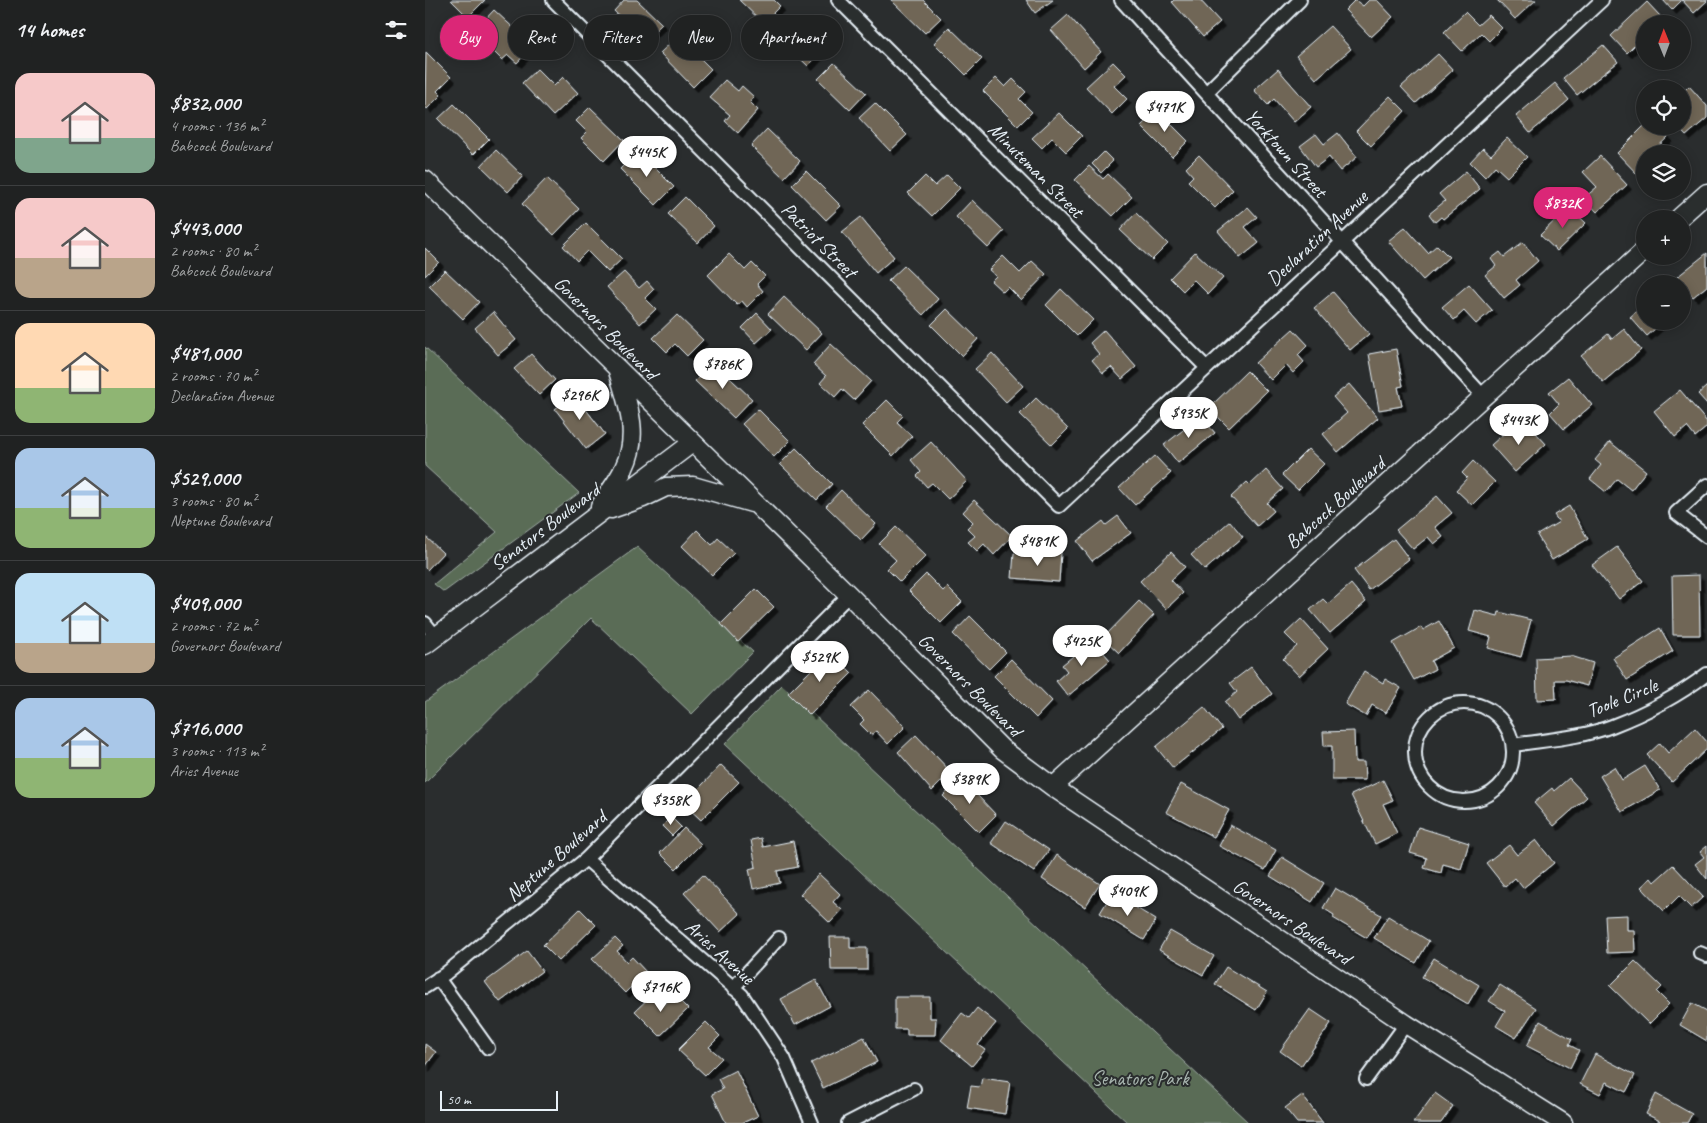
<!DOCTYPE html>
<html lang="en">
<head>
<meta charset="utf-8">
<style>
  body { margin:0; font-family:Caveat,sans-serif; background:#282a2a; color:#f1f3f6; height:100vh; display:flex; flex-direction:column; font-size:19px; white-space:nowrap }
  * { box-sizing:border-box; margin:0 }
  p { font-size:16px; color:#a2a4a5 }
  .icon { flex:none; width:28px; height:28px; fill:none; stroke:currentColor; stroke-width:2; stroke-linecap:round; stroke-linejoin:round }
  .map { position:relative; flex:1; overflow:hidden }
  .side { display:flex; flex-direction:column; background:#202222; width:425px }
  .side>* { flex:none }
  .banner { position:absolute; left:15px; top:15px; width:475px; height:45px; display:flex; gap:10px }
  .needle { width:32px; rotate:359deg }
  .controls { position:absolute; left:1211px; top:15px; display:grid; gap:10px }
  .controls a { display:grid; place-items:center; width:55px; height:55px; border-radius:50%; background:#202222; box-shadow:0 2px 12px #0003,0 0 0 1px #3d3f40; font-size:25px }
  .scale { position:absolute; left:15px; bottom:12px; width:118px; box-sizing:border-box; padding-left:5px; border:2px solid #e8f1f8; border-top:0; font-size:14px; line-height:18px; white-space:nowrap; color:#e8f1f8; -webkit-text-stroke:4px #2a2d2e; paint-order:stroke }
  .price { position:absolute; translate:-50% -42px; padding:0 11px; border-radius:18px; background:#fff; color:#222; font-size:16px; line-height:32px; filter:drop-shadow(0 1px 2px #0008) }
  .price::after { content:''; position:absolute; left:50%; top:30px; width:15px; height:11px; margin-left:-8px; background:inherit; clip-path:polygon(0 0,100% 0,50% 100%) }
  .price.selected { background:#db2777; color:#fff }
  ul { padding:0; list-style:none }
  li { display:flex; align-items:center; gap:15px; height:125px; padding:0 15px }
  li+li { border-top:1px solid #3d3f40 }
  li span { display:grid; place-items:center; flex:none; width:140px; height:100px; border-radius:15px; color:#555 }
  li>.icon { margin-inline-start:auto }
  span .icon { width:60px; height:60px; fill:#fffc; stroke-width:1 }
  li b { font-size:21px }
  h2 { display:flex; justify-content:space-between; align-items:center; height:60px; padding:0 15px; font-size:21px }
  .tag { padding:0 18px; border-radius:22px; background:#202222; box-shadow:0 2px 12px #0003,0 0 0 1px #3d3f40; font-size:18px; line-height:45px }
  .tag.selected { background:#db2777; color:#fff }
  main { display:flex; flex:1; min-height:0 }
  .map>svg:first-child { display:block }
</style>
</head>
<body>
<main>
<section class="side">
<h2>14 homes<svg class="icon" aria-label="filters" viewBox="0 0 24 24"><path d="M4 7h16M4 17h16"/><circle cx="9" cy="7" r="2"/><circle cx="15" cy="17" r="2"/></svg></h2>
<ul>
<li><span style="background:linear-gradient(#f6c9c9 65%,#7fa58c 0)"><svg class="icon" aria-label="home" viewBox="0 0 24 24"><path d="M3 11l9-7 9 7M6 9v11h12V9"/></svg></span><div><b>$832,000</b><p>4 rooms · 136 m²</p><p>Babcock Boulevard</p></div></li>
<li><span style="background:linear-gradient(#f6c9c9 60%,#b9a48a 0)"><svg class="icon" aria-label="home" viewBox="0 0 24 24"><path d="M3 11l9-7 9 7M6 9v11h12V9"/></svg></span><div><b>$443,000</b><p>2 rooms · 80 m²</p><p>Babcock Boulevard</p></div></li>
<li><span style="background:linear-gradient(#ffd9b3 65%,#8fb573 0)"><svg class="icon" aria-label="home" viewBox="0 0 24 24"><path d="M3 11l9-7 9 7M6 9v11h12V9"/></svg></span><div><b>$481,000</b><p>2 rooms · 70 m²</p><p>Declaration Avenue</p></div></li>
<li><span style="background:linear-gradient(#a9c7e8 60%,#8fb573 0)"><svg class="icon" aria-label="home" viewBox="0 0 24 24"><path d="M3 11l9-7 9 7M6 9v11h12V9"/></svg></span><div><b>$529,000</b><p>3 rooms · 80 m²</p><p>Neptune Boulevard</p></div></li>
<li><span style="background:linear-gradient(#bfe0f5 70%,#b9a48a 0)"><svg class="icon" aria-label="home" viewBox="0 0 24 24"><path d="M3 11l9-7 9 7M6 9v11h12V9"/></svg></span><div><b>$409,000</b><p>2 rooms · 72 m²</p><p>Governors Boulevard</p></div></li>
<li><span style="background:linear-gradient(#a9c7e8 60%,#8fb573 0)"><svg class="icon" aria-label="home" viewBox="0 0 24 24"><path d="M3 11l9-7 9 7M6 9v11h12V9"/></svg></span><div><b>$716,000</b><p>3 rooms · 113 m²</p><p>Aries Avenue</p></div></li>
</ul>
</section>
<div class="map">
<svg width="1282" height="1123" viewBox="0 0 1282 1123">
  <defs>
    <filter id="shadow"><feDropShadow dx="4.5" dy="4.5" stdDeviation="0" flood-color="#0009"/></filter>
  </defs>
  <rect width="100%" height="100%" fill="#2a2d2e"/>
  <filter id="ink" filterUnits="userSpaceOnUse"><feTurbulence type="fractalNoise" baseFrequency=".02" numOctaves="2"/><feDisplacementMap in="SourceGraphic" scale="10" xChannelSelector="R" yChannelSelector="G"/><feConvolveMatrix kernelMatrix="1 2 1 2 8 2 1 2 1" color-interpolation-filters="sRGB"/></filter>
  <g filter="url(#ink)">
    <path fill="#5a6c56" stroke="#a1aea7" d="M 0,347 L 154,493 L 19,592 L 9,584 L 72,532 L 0,466 Z
      M 212,547 L 328,652 L 267,714 L 166,618 L 0,783 L 0,702 Z
      M 357,685 L 824,1123 L 703,1123 L 300,744 Z"/>
    <path fill="#6f6656" stroke="#e8f1f8" filter="url(#shadow)" d="M 26,0 L 60,0 L 43,17 Z
      M 199,0 L 212,0 L 237,24 L 220,40 L 189,11 Z
      M 314,0 L 349,0 L 355,6 L 338,23 Z
      M 466,0 L 498,0 L 516,18 L 500,33 Z
      M 601,0 L 628,0 L 610,13 Z
      M 749,0 L 775,0 L 795,22 L 778,37 L 747,2 Z
      M 930,0 L 938,6 L 944,0 L 952,0 L 968,17 L 946,37 L 920,10 Z
      M 1072,0 L 1111,0 L 1090,19 Z
      M 1238,0 L 1282,0 L 1282,1 L 1269,13 L 1257,0 L 1247,10 Z
      M 1222,2 L 1235,16 L 1226,24 L 1220,24 L 1220,46 L 1215,40 L 1202,53 L 1186,36 Z
      M 69,10 L 108,46 L 92,63 L 83,55 L 77,60 L 63,46 L 68,41 L 53,27 Z
      M 1040,12 L 1053,25 L 1064,15 L 1077,28 L 1064,41 L 1056,33 L 1037,51 L 1019,32 Z
      M 643,15 L 676,52 L 659,68 L 626,30 Z
      M 366,19 L 398,50 L 383,66 L 351,35 Z
      M 905,26 L 926,49 L 891,79 L 871,56 Z
      M 524,27 L 557,59 L 541,75 L 509,43 Z
      M 253,36 L 286,69 L 268,87 L 235,53 Z
      M 1178,45 L 1193,62 L 1152,95 L 1138,78 Z
      M 1,52 L 26,77 L 12,91 L 16,95 L 2,109 L 0,106 Z
      M 1013,54 L 1028,70 L 991,103 L 976,87 Z
      M 688,62 L 701,75 L 689,86 L 702,99 L 687,114 L 661,87 Z
      M 409,63 L 441,93 L 425,110 L 393,79 Z
      M 112,69 L 129,86 L 138,77 L 153,93 L 128,116 L 97,83 Z
      M 853,69 L 886,107 L 869,122 L 849,99 L 843,105 L 829,90 Z
      M 571,78 L 580,87 L 588,79 L 601,92 L 594,99 L 607,112 L 593,126 L 558,91 Z
      M 300,80 L 313,91 L 317,86 L 329,97 L 325,102 L 333,110 L 313,133 L 300,121 L 305,115 L 284,97 Z
      M 1130,83 L 1144,100 L 1105,133 L 1091,116 Z
      M 1264,86 L 1282,106 L 1282,118 L 1261,136 L 1252,126 L 1258,126 L 1258,92 Z
      M 965,96 L 980,111 L 946,146 L 931,131 Z
      M 450,103 L 482,135 L 465,151 L 434,118 Z
      M 29,104 L 64,139 L 48,155 L 13,119 Z
      M 165,107 L 199,140 L 179,161 L 156,138 L 162,132 L 151,121 Z
      M 732,110 L 763,141 L 747,157 L 716,126 Z
      M 634,113 L 657,136 L 641,152 L 627,138 L 617,148 L 607,138 Z
      M 1220,125 L 1233,126 L 1243,137 L 1225,154 L 1220,154 L 1220,170 L 1214,176 L 1192,153 Z
      M 342,129 L 375,161 L 359,178 L 326,146 Z
      M 913,133 L 932,157 L 915,171 L 904,157 L 891,167 L 875,146 L 891,134 L 899,144 Z
      M 1082,138 L 1102,157 L 1082,177 L 1070,166 L 1060,177 L 1045,162 L 1058,148 L 1066,155 Z
      M 71,150 L 98,176 L 83,192 L 56,166 Z
      M 213,151 L 249,187 L 231,205 L 195,169 Z
      M 679,152 L 688,161 L 676,173 L 667,164 Z
      M 774,155 L 808,190 L 790,208 L 763,181 L 768,176 L 761,168 Z
      M 1175,156 L 1202,185 L 1172,212 L 1159,198 L 1172,187 L 1158,172 Z
      M 664,166 L 678,179 L 683,174 L 707,197 L 688,216 L 650,180 Z
      M 381,171 L 416,206 L 401,220 L 367,185 Z
      M 1041,171 L 1055,189 L 1018,219 L 1016,217 L 1010,222 L 1004,214 L 1020,201 L 1014,194 Z
      M 522,175 L 535,188 L 507,216 L 483,193 L 500,176 L 510,186 Z
      M 122,178 L 154,209 L 129,235 L 97,204 Z
      M 260,197 L 289,226 L 273,243 L 243,214 Z
      M 547,200 L 579,231 L 563,248 L 531,217 Z
      M 823,207 L 832,217 L 820,227 L 834,243 L 815,258 L 793,231 Z
      M 1144,207 L 1161,223 L 1132,251 L 1115,235 Z
      M 711,213 L 743,244 L 727,260 L 695,230 Z
      M 436,217 L 469,257 L 451,273 L 417,232 Z
      M 161,223 L 197,259 L 183,272 L 162,251 L 152,261 L 138,246 Z
      M 980,227 L 1003,253 L 1012,245 L 1024,257 L 998,280 L 963,241 Z
      M 1098,242 L 1113,261 L 1091,280 L 1095,285 L 1079,298 L 1060,275 L 1071,266 L 1066,259 L 1075,252 L 1079,257 Z
      M 0,248 L 14,262 L 0,276 Z
      M 770,252 L 798,278 L 783,294 L 769,280 L 758,291 L 745,278 Z
      M 1282,253 L 1282,286 L 1268,297 L 1252,277 Z
      M 304,254 L 320,270 L 327,263 L 340,276 L 332,284 L 338,291 L 322,307 L 317,301 L 312,305 L 283,275 Z
      M 578,256 L 595,273 L 607,261 L 621,274 L 596,300 L 583,287 L 578,292 L 566,281 L 571,276 L 564,270 Z
      M 479,266 L 513,299 L 498,315 L 463,281 Z
      M 20,270 L 54,302 L 38,319 L 4,286 Z
      M 199,272 L 214,288 L 222,281 L 229,289 L 220,298 L 231,309 L 215,324 L 182,287 Z
      M 1044,284 L 1067,310 L 1051,324 L 1039,311 L 1029,320 L 1017,307 Z
      M 636,289 L 668,320 L 652,336 L 621,305 Z
      M 908,292 L 944,334 L 925,350 L 889,308 Z
      M 359,297 L 397,333 L 381,350 L 343,314 Z
      M 1220,304 L 1220,321 L 1239,321 L 1222,336 L 1205,317 Z
      M 522,309 L 553,339 L 537,356 L 506,325 Z
      M 68,312 L 91,340 L 73,355 L 50,328 Z
      M 332,313 L 347,329 L 331,343 L 317,328 Z
      M 252,315 L 278,340 L 262,356 L 250,344 L 242,352 L 228,338 Z
      M 868,329 L 883,345 L 873,355 L 879,362 L 868,373 L 861,365 L 846,380 L 830,363 Z
      M 1199,329 L 1216,350 L 1178,382 L 1156,356 L 1183,334 L 1187,339 Z
      M 679,330 L 711,367 L 697,379 L 686,367 L 678,373 L 667,360 L 674,354 L 665,343 Z
      M 406,344 L 446,381 L 429,400 L 417,389 L 410,397 L 395,383 L 401,376 L 388,364 Z
      M 971,349 L 978,386 L 973,387 L 977,406 L 954,410 L 944,354 Z
      M 567,353 L 598,386 L 581,402 L 550,369 Z
      M 106,354 L 130,380 L 114,395 L 89,369 Z
      M 288,362 L 327,399 L 309,418 L 270,381 Z
      M 822,371 L 842,391 L 804,428 L 784,408 Z
      M 1143,377 L 1167,405 L 1139,429 L 1125,413 L 1134,404 L 1124,392 Z
      M 924,384 L 953,418 L 913,452 L 898,434 L 922,413 L 908,397 Z
      M 1282,386 L 1282,404 L 1273,394 Z
      M 1255,390 L 1282,422 L 1282,427 L 1270,437 L 1262,427 L 1250,437 L 1229,411 Z
      M 149,394 L 180,434 L 161,449 L 130,409 Z
      M 611,398 L 643,429 L 627,445 L 595,414 Z
      M 462,400 L 478,416 L 472,422 L 487,436 L 468,456 L 437,425 Z
      M 333,409 L 365,441 L 349,457 L 317,424 Z
      M 776,416 L 790,433 L 753,463 L 739,445 Z
      M 1102,423 L 1121,444 L 1090,472 L 1066,445 L 1084,429 L 1089,435 Z
      M 506,442 L 542,481 L 523,499 L 507,483 L 502,487 L 492,476 L 496,472 L 486,460 Z
      M 1185,442 L 1221,471 L 1206,490 L 1192,479 L 1181,492 L 1165,479 L 1176,465 L 1170,460 Z
      M 371,448 L 407,484 L 392,500 L 355,464 Z
      M 883,449 L 899,464 L 873,490 L 857,475 Z
      M 730,456 L 746,473 L 710,505 L 694,488 Z
      M 1048,461 L 1070,482 L 1047,505 L 1031,490 L 1042,478 L 1037,473 Z
      M 841,470 L 858,489 L 842,503 L 849,511 L 832,526 L 806,497 L 822,482 L 825,485 Z
      M 416,490 L 451,524 L 436,540 L 401,506 Z
      M 1012,496 L 1027,513 L 1010,527 L 1018,537 L 1009,544 L 1003,537 L 988,549 L 971,530 Z
      M 549,500 L 587,536 L 569,555 L 559,544 L 552,551 L 543,542 L 550,536 L 542,528 L 548,522 L 538,512 Z
      M 1144,506 L 1163,539 L 1127,560 L 1112,535 L 1134,522 L 1129,515 Z
      M 693,516 L 706,533 L 667,561 L 652,541 L 678,521 L 681,525 Z
      M 805,521 L 818,537 L 780,570 L 766,555 Z
      M 471,527 L 501,556 L 475,582 L 462,569 L 471,560 L 454,544 Z
      M 272,530 L 287,545 L 293,538 L 309,553 L 287,575 L 257,546 Z
      M 0,536 L 18,553 L 2,570 L 0,568 Z
      M 969,539 L 984,559 L 944,590 L 929,570 Z
      M 1192,547 L 1218,581 L 1194,599 L 1167,565 Z
      M 617,551 L 636,552 L 634,582 L 587,578 L 589,553 L 616,556 Z
      M 746,552 L 760,567 L 746,580 L 758,593 L 741,609 L 715,581 Z
      M 501,574 L 518,591 L 522,587 L 537,602 L 516,623 L 484,591 Z
      M 1274,575 L 1275,635 L 1248,635 L 1247,576 Z
      M 926,584 L 941,602 L 905,633 L 885,610 L 898,599 L 903,604 Z
      M 331,589 L 349,607 L 313,642 L 296,624 Z
      M 714,601 L 729,615 L 694,653 L 678,638 Z
      M 1050,610 L 1073,616 L 1074,612 L 1106,620 L 1096,657 L 1063,648 L 1066,637 L 1044,631 Z
      M 545,616 L 581,652 L 564,669 L 528,634 Z
      M 876,619 L 903,649 L 874,676 L 858,659 L 872,646 L 860,634 Z
      M 1014,621 L 1029,648 L 1006,661 L 1010,669 L 989,680 L 968,643 L 996,627 L 998,630 Z
      M 1235,628 L 1248,651 L 1202,680 L 1188,658 Z
      M 668,640 L 685,660 L 643,696 L 631,681 L 642,671 L 637,665 Z
      M 405,651 L 427,673 L 385,715 L 363,693 Z
      M 1146,656 L 1168,663 L 1162,686 L 1141,680 L 1130,680 L 1131,699 L 1112,700 L 1111,658 Z
      M 586,659 L 627,701 L 611,718 L 569,676 Z
      M 826,667 L 847,694 L 813,720 L 800,702 L 812,692 L 805,683 Z
      M 939,671 L 958,683 L 960,679 L 976,688 L 961,713 L 947,705 L 941,716 L 920,704 Z
      M 444,690 L 480,727 L 463,744 L 451,731 L 446,735 L 435,724 L 439,720 L 426,707 Z
      M 779,707 L 797,729 L 748,768 L 731,747 Z
      M 1270,728 L 1282,742 L 1282,749 L 1247,782 L 1222,755 L 1235,743 L 1243,753 Z
      M 929,731 L 930,762 L 939,762 L 940,780 L 907,780 L 907,746 L 899,746 L 898,732 Z
      M 491,735 L 526,772 L 507,791 L 473,752 Z
      M 296,765 L 314,782 L 276,820 L 259,804 Z
      M 1220,766 L 1235,790 L 1197,812 L 1175,776 L 1189,767 L 1197,780 Z
      M 536,778 L 571,815 L 554,832 L 518,796 Z
      M 1144,778 L 1162,797 L 1129,826 L 1109,803 L 1127,788 L 1129,791 Z
      M 958,780 L 968,800 L 958,804 L 972,833 L 950,844 L 926,795 Z
      M 756,784 L 804,810 L 789,837 L 741,812 Z
      M 246,817 L 256,827 L 247,836 L 237,826 Z
      M 581,821 L 624,850 L 609,872 L 566,843 Z
      M 805,825 L 851,850 L 840,870 L 794,846 Z
      M 993,827 L 1044,843 L 1036,869 L 1018,864 L 1016,873 L 999,868 L 1002,858 L 985,853 Z
      M 259,828 L 276,844 L 251,869 L 235,853 Z
      M 336,838 L 338,847 L 368,841 L 373,867 L 352,871 L 355,883 L 328,889 L 324,869 L 331,867 L 326,840 Z
      M 1111,840 L 1129,863 L 1098,888 L 1090,878 L 1080,887 L 1061,863 L 1084,845 L 1092,855 Z
      M 1282,846 L 1282,879 L 1270,864 L 1279,857 L 1275,852 Z
      M 632,855 L 675,884 L 660,907 L 617,879 Z
      M 857,857 L 899,883 L 887,902 L 845,876 Z
      M 1248,865 L 1278,897 L 1266,908 L 1254,896 L 1239,911 L 1216,887 L 1226,878 L 1229,882 Z
      M 394,874 L 415,894 L 408,902 L 417,910 L 405,923 L 375,894 Z
      M 278,875 L 315,914 L 295,932 L 259,893 Z
      M 910,888 L 956,915 L 942,938 L 908,918 L 909,915 L 898,908 Z
      M 687,893 L 731,920 L 719,940 L 675,913 Z
      M 155,909 L 171,925 L 134,961 L 118,945 Z
      M 1202,915 L 1202,930 L 1209,930 L 1210,952 L 1182,953 L 1180,916 Z
      M 963,916 L 1004,941 L 991,963 L 949,938 Z
      M 745,931 L 789,956 L 778,975 L 734,950 Z
      M 405,937 L 425,937 L 425,948 L 442,948 L 442,970 L 406,970 Z
      M 190,938 L 198,946 L 192,951 L 202,962 L 207,957 L 221,972 L 200,993 L 167,959 Z
      M 102,951 L 117,971 L 75,1002 L 60,982 Z
      M 1009,958 L 1054,985 L 1043,1004 L 997,977 Z
      M 1210,961 L 1237,987 L 1232,992 L 1244,1004 L 1224,1024 L 1185,986 Z
      M 801,967 L 842,992 L 831,1010 L 790,984 Z
      M 391,980 L 405,1006 L 370,1025 L 356,999 Z
      M 1075,985 L 1111,1008 L 1091,1038 L 1071,1026 L 1080,1011 L 1064,1001 Z
      M 227,995 L 238,1006 L 249,995 L 263,1009 L 235,1036 L 210,1011 Z
      M 470,997 L 505,997 L 505,1018 L 511,1018 L 510,1035 L 482,1035 L 482,1029 L 470,1029 Z
      M 1267,1003 L 1282,1011 L 1282,1041 L 1255,1025 Z
      M 552,1008 L 571,1023 L 553,1045 L 560,1050 L 547,1066 L 516,1040 L 537,1013 L 544,1018 Z
      M 885,1009 L 906,1023 L 876,1066 L 855,1051 Z
      M 1115,1021 L 1147,1039 L 1144,1045 L 1154,1050 L 1145,1068 L 1102,1046 Z
      M 281,1022 L 295,1036 L 284,1047 L 297,1058 L 280,1075 L 253,1050 Z
      M 439,1037 L 452,1062 L 398,1088 L 386,1063 Z
      M 0,1044 L 11,1052 L 0,1067 Z
      M 1170,1054 L 1210,1075 L 1201,1092 L 1181,1082 L 1175,1094 L 1155,1084 Z
      M 311,1070 L 333,1116 L 317,1123 L 301,1123 L 287,1094 L 298,1089 L 293,1079 Z
      M 557,1078 L 585,1082 L 580,1114 L 542,1108 L 546,1086 L 555,1087 Z
      M 1010,1093 L 1028,1106 L 1016,1123 L 988,1123 Z
      M 1231,1094 L 1267,1114 L 1262,1123 L 1234,1123 L 1235,1121 L 1221,1114 Z
      M 877,1095 L 898,1123 L 872,1123 L 860,1108 Z"/>
    <g fill="none" stroke-linecap="round" stroke-linejoin="round">
      <defs>
        <path id="street" d="M 128,0 L 634,506 L 1177,0
          M 413,0 L 782,368
          M 696,0 L 1059,397
          M 782,92 L 875,0
          M 1282,485 L 1251,513 L 1282,537
          M 0,623 L 11,637
          M990 752a49 49 0 1 1 98 0a49 49 0 1 1-98 0Z
          M 1088,745 C 1120,740 1156,738 1187,726 C 1221,713 1253,696 1282,674
          M 161,859 L 317,995 L 359,1058 L 387,1123
          M 1275,953 L 1282,956
          M 13,978 L 63,1048
          M 0,987 L 20,974 L 161,859 L 424,595
          M 308,988 L 354,938
          M 941,1079 L 981,1024
          M 423,1123 L 489,1089"/>
        <path id="secondary" d="M 0,180 L 424,595 L 577,749 L 628,787 L 981,1024 L 1138,1123
          M 1253,219 L 1282,193
          M 175,507 C 182,494 193,482 199,468 C 215,435 203,405 193,371
          M 186,509 L 218,498 L 241,487 L 268,486 L 327,503
          M 0,645 L 267,443
          M 628,787 L 1220,250"/>
      </defs>
      <use href="#street" stroke="#e8f1f8" stroke-width="16"/>
      <use href="#secondary" stroke="#e8f1f8" stroke-width="21"/>
      <use href="#street" stroke="#2a2d2e" stroke-width="12"/>
      <use href="#secondary" stroke="#2a2d2e" stroke-width="18"/>
    </g>
  </g>
  <g text-anchor="middle" dominant-baseline="central" stroke-width="4" stroke-linejoin="round" paint-order="stroke">
    <g font-size="20" fill="#e8f1f8" stroke="#2a2d2e">
      <text transform="translate(861 153) rotate(48)">Yorktown Street</text>
      <text transform="translate(611 170) rotate(45)">Minuteman Street</text>
      <text transform="translate(892 238) rotate(-43)">Declaration Avenue</text>
      <text transform="translate(394 240) rotate(45)">Patriot Street</text>
      <text transform="translate(181 328) rotate(45)">Governors Boulevard</text>
      <text transform="translate(910 503) rotate(-42)">Babcock Boulevard</text>
      <text transform="translate(120 527) rotate(-37)">Senators Boulevard</text>
      <text transform="translate(545 685) rotate(45)">Governors Boulevard</text>
      <text transform="translate(1197 698) rotate(-22)">Toole Circle</text>
      <text transform="translate(131 856) rotate(-41)">Neptune Boulevard</text>
      <text transform="translate(867 922) rotate(34)">Governors Boulevard</text>
      <text transform="translate(295 952) rotate(42)">Aries Avenue</text>
    </g>
    <g font-size="20" fill="#a8b5af" stroke="#2a2d2e">
      <text x="715" y="1078">Senators Park</text>
    </g>
  </g>
</svg>
<div class="controls">
<a><svg class="needle" viewBox="-14 -14 28 28"><path d="M0-13l5 13h-10z" fill="#e53935"/><path d="M0 13l5-13h-10z" fill="#a2a4a5"/></svg></a>
<a><svg class="icon" aria-label="locate" viewBox="0 0 24 24"><circle cx="12" cy="12" r="6"/><path d="M12 2v4M12 18v4M2 12h4M18 12h4"/></svg></a>
<a><svg class="icon" aria-label="layers" viewBox="0 0 24 24"><path d="M12 4l9 5-9 5-9-5zM3 14l9 5 9-5"/></svg></a>
<a>+</a>
<a>−</a>
</div>
<div class="scale">50 m</div>
<b class="price" style="left:740px;top:133px">$471K</b>
<b class="price" style="left:222px;top:178px">$445K</b>
<b class="price selected" style="left:1138px;top:229px">$832K</b>
<b class="price" style="left:298px;top:390px">$786K</b>
<b class="price" style="left:155px;top:421px">$296K</b>
<b class="price" style="left:764px;top:439px">$935K</b>
<b class="price" style="left:1094px;top:446px">$443K</b>
<b class="price" style="left:613px;top:567px">$481K</b>
<b class="price" style="left:657px;top:667px">$425K</b>
<b class="price" style="left:395px;top:683px">$529K</b>
<b class="price" style="left:545px;top:805px">$389K</b>
<b class="price" style="left:246px;top:826px">$358K</b>
<b class="price" style="left:703px;top:917px">$409K</b>
<b class="price" style="left:236px;top:1013px">$716K</b>
<div class="banner">
<a class="tag selected">Buy</a>
<a class="tag">Rent</a>
<a class="tag">Filters</a>
<a class="tag">New</a>
<a class="tag">Apartment</a>
</div>
</div>
</main>
</body>
</html>
